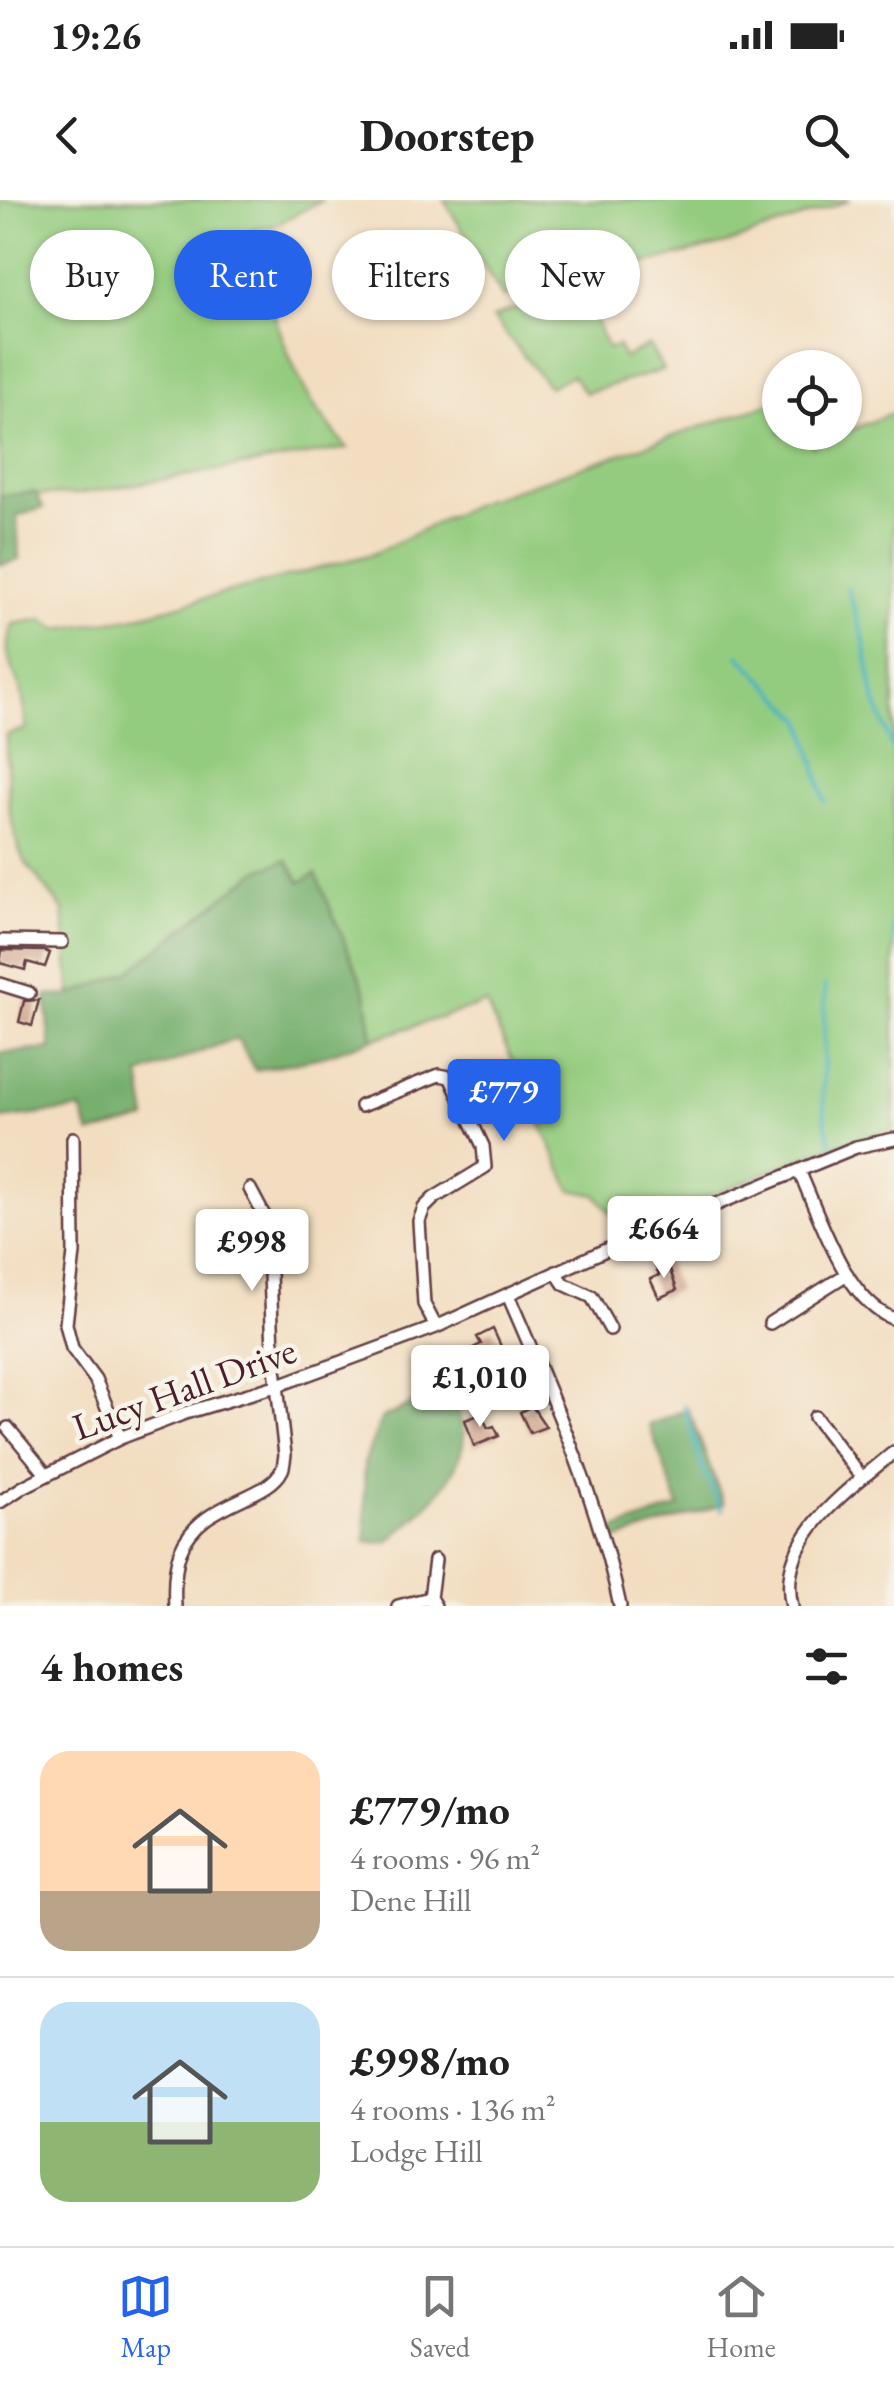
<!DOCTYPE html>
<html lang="en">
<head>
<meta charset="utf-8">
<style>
  body { margin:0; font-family:"EB Garamond",serif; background:#f2f2f2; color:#222; height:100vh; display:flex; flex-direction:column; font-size:38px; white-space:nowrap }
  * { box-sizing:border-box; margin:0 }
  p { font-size:32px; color:#767676 }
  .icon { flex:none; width:55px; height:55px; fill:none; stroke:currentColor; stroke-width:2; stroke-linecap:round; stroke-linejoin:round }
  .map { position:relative; height:1406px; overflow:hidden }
  .drawer { display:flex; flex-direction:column; background:#fff; flex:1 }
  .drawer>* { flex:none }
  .guide { position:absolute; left:30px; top:30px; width:835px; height:90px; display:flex; gap:20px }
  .fabs { position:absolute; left:762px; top:150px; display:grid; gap:20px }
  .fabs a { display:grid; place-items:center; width:100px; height:100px; border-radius:50%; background:#fff; box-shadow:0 2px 8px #0004; font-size:50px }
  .price { position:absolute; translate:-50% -85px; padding:0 22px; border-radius:10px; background:#fff; color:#222; font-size:32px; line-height:65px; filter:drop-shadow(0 2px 5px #0008) }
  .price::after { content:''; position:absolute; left:50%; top:60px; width:30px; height:22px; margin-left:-15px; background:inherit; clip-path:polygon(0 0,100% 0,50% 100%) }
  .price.active { background:#2563eb; color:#fff }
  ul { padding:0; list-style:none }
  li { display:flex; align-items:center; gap:30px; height:250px; padding:0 40px }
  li+li { border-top:2px solid #e0e0e0 }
  li span { display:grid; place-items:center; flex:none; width:280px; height:200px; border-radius:30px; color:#555 }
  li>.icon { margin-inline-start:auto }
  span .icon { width:120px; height:120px; fill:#fffc; stroke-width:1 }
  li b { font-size:42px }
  h2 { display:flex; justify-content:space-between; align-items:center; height:120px; padding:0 40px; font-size:42px }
  .tag { padding:0 35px; border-radius:45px; background:#fff; box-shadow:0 2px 8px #0004; font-size:35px; line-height:90px }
  .tag.active { background:#2563eb; color:#fff }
  .status { display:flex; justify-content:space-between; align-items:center; height:70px; padding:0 50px; background:#fff; direction:ltr }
  .status svg { height:28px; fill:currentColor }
  header { display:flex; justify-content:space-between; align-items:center; height:130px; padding:0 40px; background:#fff; font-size:45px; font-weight:700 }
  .menu { display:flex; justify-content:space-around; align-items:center; height:140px; border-top:2px solid #e0e0e0; background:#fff; font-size:28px; color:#767676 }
  .menu a { display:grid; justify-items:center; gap:5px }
  .menu .active { color:#2563eb }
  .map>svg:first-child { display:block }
</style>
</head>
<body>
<div class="status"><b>19:26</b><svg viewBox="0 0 49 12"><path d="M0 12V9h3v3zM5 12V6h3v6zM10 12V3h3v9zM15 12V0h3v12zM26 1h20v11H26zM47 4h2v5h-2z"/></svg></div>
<header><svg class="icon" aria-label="back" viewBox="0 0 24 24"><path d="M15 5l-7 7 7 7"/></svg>Doorstep<svg class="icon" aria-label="search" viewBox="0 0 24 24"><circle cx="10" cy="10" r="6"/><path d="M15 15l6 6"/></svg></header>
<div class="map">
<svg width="894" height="1406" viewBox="0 0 894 1406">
  <rect width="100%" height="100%" fill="#f7f3e8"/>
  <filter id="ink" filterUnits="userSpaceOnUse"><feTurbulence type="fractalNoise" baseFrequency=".01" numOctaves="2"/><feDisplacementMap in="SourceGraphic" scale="20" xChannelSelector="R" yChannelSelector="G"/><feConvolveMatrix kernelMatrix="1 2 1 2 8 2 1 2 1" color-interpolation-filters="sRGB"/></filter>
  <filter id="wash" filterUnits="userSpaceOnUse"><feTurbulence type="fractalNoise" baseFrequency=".0048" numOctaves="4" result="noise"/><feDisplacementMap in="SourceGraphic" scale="40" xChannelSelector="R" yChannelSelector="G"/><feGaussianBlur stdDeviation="2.25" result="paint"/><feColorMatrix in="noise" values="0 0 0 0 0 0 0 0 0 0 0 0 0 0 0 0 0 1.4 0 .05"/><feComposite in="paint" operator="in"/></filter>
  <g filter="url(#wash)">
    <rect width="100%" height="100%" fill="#f2ddc0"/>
    <path fill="#94cc7f" stroke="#6f7655" stroke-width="2.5" d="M 0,0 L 323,0 L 275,25 L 250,31 C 263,81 286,163 314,205 C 324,220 336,234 347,248 L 78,294 L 0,296 Z
      M 444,0 L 850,0 L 726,44 L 503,97 Z
      M 591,90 L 597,103 L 590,109 L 608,149 L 618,146 L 624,158 L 649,145 L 663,170 L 585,193 L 572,175 L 549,187 L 493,118 L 509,111 Z
      M 780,200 L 780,232 L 807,233 L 812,246 L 894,212 L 894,929 L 824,949 L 645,1023 L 623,1027 L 596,995 L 571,990 L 486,803 L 373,839 L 366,793 L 315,674 L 300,683 L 287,660 L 257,671 L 129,772 L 71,795 L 63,710 L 23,659 L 17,644 L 9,608 L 6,535 L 26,529 C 25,519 25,506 22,496 C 14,466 0,458 13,424 L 43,419 L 58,429 L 131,418 L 373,354 L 481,301 Z"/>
    <path fill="#77b06e" stroke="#60684c" stroke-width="2.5" d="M 35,292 L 43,308 L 17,316 L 19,360 L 0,365 L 0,296 Z
      M 287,660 L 300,682 L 316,674 L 366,793 L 373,839 L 317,858 L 255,870 L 237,838 L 140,875 L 147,919 L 90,934 L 81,909 L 0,919 L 0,853 L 51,849 L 46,796 L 71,795 L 129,772 L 257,671 Z
      M 440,1192 L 455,1198 C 458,1212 466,1231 463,1244 C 455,1286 417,1315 388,1342 L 366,1342 L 364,1263 L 382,1218 Z
      M 688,1209 L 724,1304 L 607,1343 L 603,1334 L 679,1307 L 649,1225 Z"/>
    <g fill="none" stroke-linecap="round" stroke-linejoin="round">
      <path stroke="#46b3c1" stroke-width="4" d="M 847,387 L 863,436 L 874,497 L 894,552
        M 739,455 L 803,520 L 825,602
        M 894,708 L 894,742
        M 825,786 L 823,893 L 825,921 L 831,944
        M 684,1205 L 702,1266 L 722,1310"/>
    </g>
    <g id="blocks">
      <path fill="#cda089" d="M 2,750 L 45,751 L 50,753 L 45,767 L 27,762 L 25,770 L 0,763 Z
        M 39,800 L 32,826 L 19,822 L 24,801 Z
        M 667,1061 L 677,1090 L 659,1098 L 650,1079 L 659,1075 L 655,1066 Z
        M 493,1129 L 505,1155 L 482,1166 L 473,1148 L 481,1144 L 477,1137 Z
        M 532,1206 L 546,1227 L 530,1233 L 520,1212 Z
        M 481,1214 L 488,1228 L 494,1226 L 499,1236 L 474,1246 L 465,1220 Z"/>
    </g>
  </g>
  <g filter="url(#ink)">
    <use href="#blocks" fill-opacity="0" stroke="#633c41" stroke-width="2.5"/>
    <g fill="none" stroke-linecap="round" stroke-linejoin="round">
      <defs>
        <path id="minor" d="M 0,741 L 62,742
          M 0,784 L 29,793
          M 361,906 L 439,875 L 450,877 L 483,946 L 485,967 L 434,998 L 424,1008 L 419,1021 L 424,1104 L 436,1127
          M 73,938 L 74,1053 L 66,1124 L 72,1148 L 95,1179 L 120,1238
          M 800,973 C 820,1017 846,1102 894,1119
          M 556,1072 L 564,1084 L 592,1097 L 610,1129
          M 508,1095 C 552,1197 597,1297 620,1406
          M 770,1123 L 847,1074
          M 815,1217 L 862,1278
          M 8,1228 L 46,1274
          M 0,1302 L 23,1287 L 120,1238 L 185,1213 L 279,1185 L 436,1127 L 610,1048 L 856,947 L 894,939
          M 430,1398 L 435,1360
          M 175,1406 C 174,1388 174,1369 180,1352 C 200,1300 267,1301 282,1270 C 284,1266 284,1260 285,1255 L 273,1150 L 268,1023 L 250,989
          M 398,1406 L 430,1398 L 435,1406
          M 792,1406 C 775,1338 849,1290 894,1252"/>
      </defs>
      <use href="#minor" stroke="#633c41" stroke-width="16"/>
      <use href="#minor" stroke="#fff" stroke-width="11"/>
    </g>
  </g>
  <g text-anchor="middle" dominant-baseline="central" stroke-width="9" stroke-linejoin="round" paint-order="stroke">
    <g font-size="38" fill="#4a1f2b" stroke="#f7f3e8">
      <text transform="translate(184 1188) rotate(-20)">Lucy Hall Drive</text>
    </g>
  </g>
</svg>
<div class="fabs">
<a><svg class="icon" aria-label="locate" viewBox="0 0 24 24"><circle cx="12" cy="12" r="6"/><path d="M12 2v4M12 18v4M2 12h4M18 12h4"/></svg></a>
</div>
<b class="price active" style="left:504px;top:944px">£779</b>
<b class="price" style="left:664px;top:1081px">£664</b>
<b class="price" style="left:252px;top:1094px">£998</b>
<b class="price" style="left:480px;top:1230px">£1,010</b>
<div class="guide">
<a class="tag">Buy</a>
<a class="tag active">Rent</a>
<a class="tag">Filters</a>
<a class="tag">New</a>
</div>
</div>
<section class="drawer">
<h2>4 homes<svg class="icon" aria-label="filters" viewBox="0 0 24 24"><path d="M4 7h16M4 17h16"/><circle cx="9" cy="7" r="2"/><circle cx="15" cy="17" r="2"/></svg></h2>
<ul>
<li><span style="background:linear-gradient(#ffd9b3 70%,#b9a48a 0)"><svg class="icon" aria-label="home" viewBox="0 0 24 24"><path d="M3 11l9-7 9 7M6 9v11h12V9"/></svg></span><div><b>£779/mo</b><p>4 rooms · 96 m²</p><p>Dene Hill</p></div></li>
<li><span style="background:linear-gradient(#bfe0f5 60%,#8fb573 0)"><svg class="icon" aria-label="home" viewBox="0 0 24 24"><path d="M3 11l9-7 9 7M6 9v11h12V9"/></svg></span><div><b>£998/mo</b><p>4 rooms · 136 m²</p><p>Lodge Hill</p></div></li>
</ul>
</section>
<nav class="menu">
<a class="active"><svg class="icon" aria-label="map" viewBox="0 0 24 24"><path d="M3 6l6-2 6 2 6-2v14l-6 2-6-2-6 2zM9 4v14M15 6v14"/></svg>Map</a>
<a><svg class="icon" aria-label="saved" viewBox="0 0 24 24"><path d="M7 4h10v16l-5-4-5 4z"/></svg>Saved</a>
<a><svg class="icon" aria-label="home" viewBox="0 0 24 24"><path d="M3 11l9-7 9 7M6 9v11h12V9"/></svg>Home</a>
</nav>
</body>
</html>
